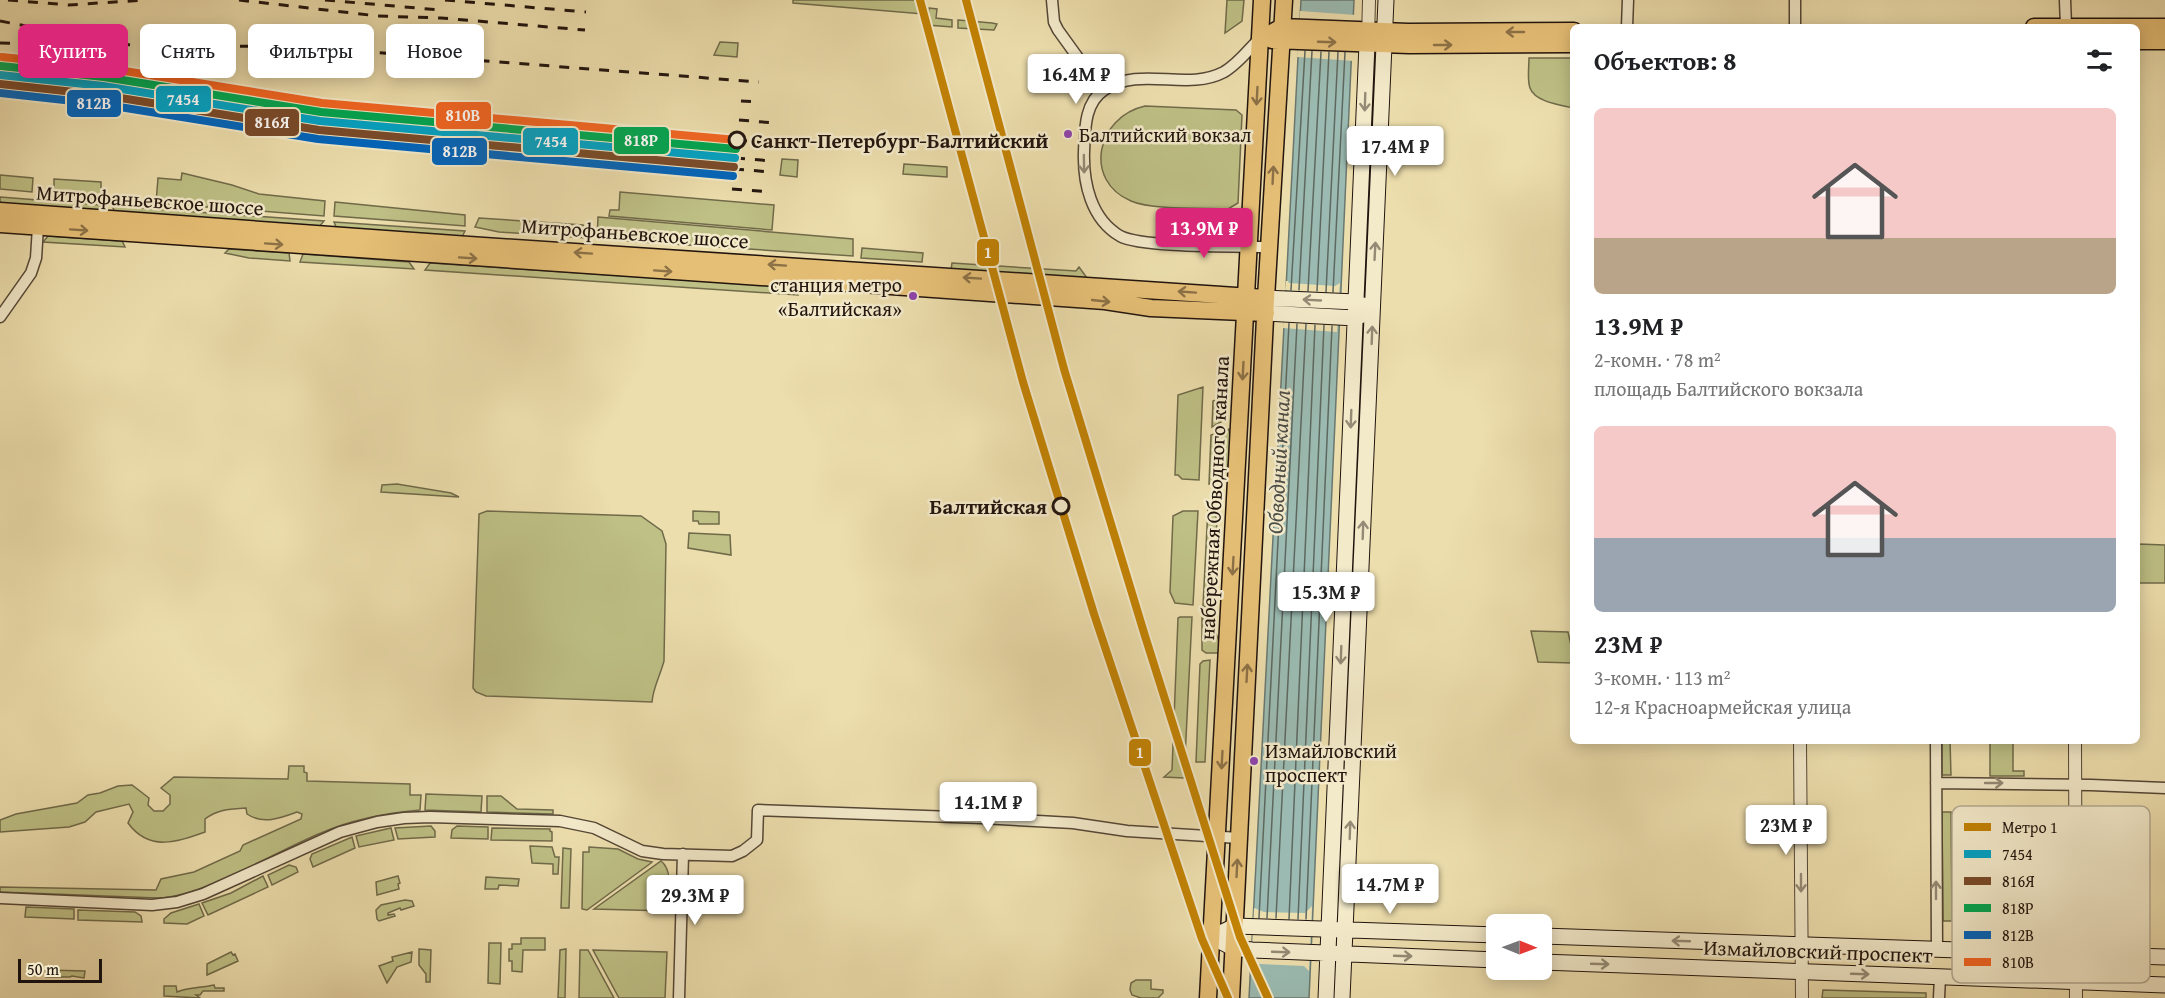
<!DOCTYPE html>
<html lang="ru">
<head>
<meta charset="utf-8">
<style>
  body { margin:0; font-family:"Gentium Book Plus",serif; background:#f2f2f2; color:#202124; height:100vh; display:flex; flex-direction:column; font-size:22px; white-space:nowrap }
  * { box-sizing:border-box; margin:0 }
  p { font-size:20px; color:#757577 }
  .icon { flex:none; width:33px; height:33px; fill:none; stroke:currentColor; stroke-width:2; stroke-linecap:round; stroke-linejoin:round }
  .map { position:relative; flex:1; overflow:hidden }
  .side { position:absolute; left:1570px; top:24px; width:570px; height:720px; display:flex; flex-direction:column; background:#fff; border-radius:9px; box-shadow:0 3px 15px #0003 }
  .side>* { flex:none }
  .hud { position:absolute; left:18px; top:24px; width:570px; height:54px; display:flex; gap:12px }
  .needle { width:39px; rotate:91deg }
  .buttons { position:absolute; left:1486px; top:914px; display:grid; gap:12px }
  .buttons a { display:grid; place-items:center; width:66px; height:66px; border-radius:9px; background:#fff; box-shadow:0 3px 15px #0003; font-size:30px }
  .scale { position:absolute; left:18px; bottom:15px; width:84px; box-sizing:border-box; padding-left:6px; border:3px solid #21140e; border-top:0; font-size:16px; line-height:21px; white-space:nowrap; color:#21140e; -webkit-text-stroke:4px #f3eaca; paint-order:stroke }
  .price { position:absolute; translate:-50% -51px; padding:0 14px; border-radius:6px; background:#fff; color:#222; font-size:20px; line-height:39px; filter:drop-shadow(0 2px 3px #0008) }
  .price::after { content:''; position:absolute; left:50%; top:36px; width:18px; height:14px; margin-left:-9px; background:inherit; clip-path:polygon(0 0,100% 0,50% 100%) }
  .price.on { background:#db2777; color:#fff }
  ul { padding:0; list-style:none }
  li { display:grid; align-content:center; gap:12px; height:318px; padding:0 24px }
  li span { display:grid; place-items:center; height:186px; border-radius:9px; color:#555 }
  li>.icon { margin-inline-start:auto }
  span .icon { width:108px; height:108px; fill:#fffc; stroke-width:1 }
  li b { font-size:26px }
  h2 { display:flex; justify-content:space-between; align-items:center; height:72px; padding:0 24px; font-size:26px }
  .chip { padding:0 21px; border-radius:9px; background:#fff; box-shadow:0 3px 15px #0003; font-size:21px; line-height:54px }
  .chip.on { background:#db2777; color:#fff }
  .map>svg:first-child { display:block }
</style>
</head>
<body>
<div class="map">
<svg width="2165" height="998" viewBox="0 0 2165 998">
  <rect width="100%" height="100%" fill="#eddead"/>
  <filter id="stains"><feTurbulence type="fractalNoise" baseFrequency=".00333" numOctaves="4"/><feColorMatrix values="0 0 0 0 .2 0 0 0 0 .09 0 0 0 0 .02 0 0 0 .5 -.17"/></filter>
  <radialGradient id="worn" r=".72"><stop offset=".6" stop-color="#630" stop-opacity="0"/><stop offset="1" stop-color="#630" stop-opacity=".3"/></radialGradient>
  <path fill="#bec085" stroke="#706a4a" stroke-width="1.5" d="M 793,0 L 923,0 L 923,14 L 793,3 Z
    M 1227,0 L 1244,0 L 1242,21 L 1225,33 Z
    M 929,8 L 937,9 L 936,18 L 952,20 L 952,27 L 927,25 Z
    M 958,20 L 992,23 L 997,24 L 994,30 L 958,28 Z
    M 720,42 L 738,43 L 737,57 L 714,55 Z
    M 1529,58 L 1573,58 L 1573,108 C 1561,105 1535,102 1530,88 C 1527,80 1529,67 1529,58 Z
    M 1145,106 L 1236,110 L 1242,115 L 1238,203 L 1228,209 C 1203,208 1151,210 1131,201 C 1083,181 1096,117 1145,106 Z
    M 782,159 L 798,160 L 797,177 L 780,175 Z
    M 904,164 L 947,167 L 947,177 L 903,174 Z
    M 182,173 L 232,185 L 259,194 L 325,201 L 324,216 L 156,203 L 158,178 L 181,180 Z
    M 0,175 L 33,178 L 32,192 L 0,189 Z
    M 54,179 L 101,182 L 101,199 L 54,196 Z
    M 620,192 L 774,205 L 772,230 L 609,216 L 610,210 L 619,210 Z
    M 0,197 L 101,205 L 98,211 L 0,204 Z
    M 335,202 L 465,215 L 465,226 L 334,216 Z
    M 112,206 L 324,221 L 319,227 L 115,212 Z
    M 598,217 L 853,239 L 853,256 L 597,239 Z
    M 479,218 L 583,225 L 587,230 L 587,238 L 499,232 L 475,227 Z
    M 334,222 L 465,231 L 462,237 L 337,229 Z
    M 48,236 L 122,241 L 125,247 L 43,242 Z
    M 862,248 L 923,253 L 922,262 L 861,258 Z
    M 229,249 L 289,253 L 290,261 L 249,258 L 225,253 Z
    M 303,254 L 409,262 L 414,269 L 300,262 Z
    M 430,263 L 795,287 L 798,290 L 798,295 L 425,270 Z
    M 952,263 L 1076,271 L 1079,267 L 1087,278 L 951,270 Z
    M 1203,387 L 1199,480 L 1182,479 L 1178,475 L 1175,475 L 1178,395 Z
    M 1218,399 L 1221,401 L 1221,422 L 1212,427 L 1213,401 Z
    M 1229,429 C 1232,450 1233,477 1209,484 L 1211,435 Z
    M 397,484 L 451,493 L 459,497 L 381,492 L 382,485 Z
    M 1208,508 L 1214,513 L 1217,519 L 1212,609 L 1203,606 Z
    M 487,511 L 641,516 L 662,531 L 666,544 L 664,661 C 660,676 653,688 652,702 L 486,696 L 476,692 L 473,688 L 479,514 Z
    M 693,511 L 719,512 L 719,524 L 699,524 L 698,521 L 693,521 Z
    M 1183,511 L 1198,511 L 1193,605 L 1175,603 L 1170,592 L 1173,516 Z
    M 689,533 L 730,535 L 731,555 L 688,548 Z
    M 2138,544 L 2165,545 L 2165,583 L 2138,583 Z
    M 1180,617 L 1192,617 L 1184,778 L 1164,777 L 1172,770 L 1178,618 Z
    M 1202,618 C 1215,629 1220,636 1220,653 L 1206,653 L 1202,650 Z
    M 1531,631 L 1568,632 L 1573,654 L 1573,663 L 1538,662 Z
    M 1210,660 L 1205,762 L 1196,762 L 1200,664 L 1203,661 Z
    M 1942,741 L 1950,741 L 1951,775 L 1942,775 Z
    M 1990,741 L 2013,741 L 2013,771 L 2024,771 L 2024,776 L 1990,776 Z
    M 289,766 L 304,766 L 304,772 L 307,773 L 307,781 L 410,784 L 410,795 L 421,795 L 420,810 C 385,813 353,819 321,833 C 276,851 204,897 158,898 L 0,892 L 0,887 L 156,890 L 161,879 L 194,872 L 240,851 L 243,845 L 301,819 L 302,814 L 297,812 C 281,818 263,825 247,814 L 246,808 C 230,809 218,809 205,819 L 205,832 C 177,842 149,852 128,823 L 133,812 L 129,804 L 96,812 L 85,822 L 69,827 L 0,832 L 0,820 L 16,814 L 77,803 L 88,795 L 100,793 L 118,786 L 132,785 L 149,798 L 148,805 L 154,811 L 163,811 L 170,804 L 170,795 L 161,788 L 174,777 L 288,779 Z
    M 426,794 L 482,796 L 481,812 L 425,810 Z
    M 487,796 L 501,796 L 517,809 L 553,810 L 553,814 L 487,812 Z
    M 1942,812 L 1951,812 L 1952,921 L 1943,921 Z
    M 431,826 L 435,831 L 435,837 L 398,839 L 395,828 Z
    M 457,826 L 488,827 L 488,839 L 451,838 L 452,830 Z
    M 391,828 L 394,840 L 359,847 L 356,836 Z
    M 492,828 L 550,829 L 550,831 L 552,832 L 552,841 L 491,840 Z
    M 352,837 L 355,848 L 313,867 L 310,859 L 312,854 Z
    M 530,846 L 552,847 L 555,857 L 559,857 L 558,874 L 553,874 L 553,864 L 532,863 Z
    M 589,847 L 618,849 L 638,859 L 652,862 L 651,863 L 587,910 L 582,909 L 583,852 L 589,852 Z
    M 563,848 L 571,849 L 569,908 L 561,908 Z
    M 661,861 C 674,871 668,896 668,911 L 594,909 Z
    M 289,865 L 296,867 L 298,872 L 272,885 L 268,875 Z
    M 263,876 L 268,887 L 208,915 L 202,903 L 231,893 Z
    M 398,876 L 400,883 L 398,884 L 399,889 L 377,895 L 376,882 Z
    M 486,877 L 519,879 L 518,886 L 499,885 L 498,889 L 485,889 Z
    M 405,900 L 412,901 L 414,906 L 401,910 L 400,908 L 388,913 L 388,915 L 394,914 L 395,916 L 379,921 L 377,919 L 376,910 L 381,905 Z
    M 199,904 L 204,916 L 187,924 L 164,923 L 164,919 L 171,913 Z
    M 26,907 L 74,909 L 74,919 L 25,917 Z
    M 78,910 L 135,912 L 141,916 L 142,922 L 78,920 Z
    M 521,938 L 545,938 L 545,950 L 523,950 L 522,972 L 512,971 L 512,961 L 509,961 L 509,949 L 512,949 L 512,944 L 521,944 Z
    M 489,943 L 501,943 L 500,984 L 488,983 Z
    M 419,949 L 431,950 L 430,982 L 426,982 L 426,974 L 419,965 Z
    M 566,949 L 565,998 L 558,998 L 560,950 Z
    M 580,950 L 588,950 L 614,998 L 579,998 Z
    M 593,950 L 667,952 L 665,998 L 619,998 Z
    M 231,952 L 233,955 L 235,954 L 238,961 L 207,975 L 207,964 Z
    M 412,952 L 411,962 L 397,967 L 387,983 L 379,966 L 393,961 L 392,957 Z
    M 46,970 L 85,971 L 84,978 L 72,976 L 70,977 L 46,977 Z
    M 1136,980 L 1151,980 L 1151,989 L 1163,990 L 1163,993 L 1158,998 L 1141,998 L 1132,995 L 1130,990 L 1131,983 Z
    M 214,985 L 215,988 L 224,988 L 224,991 L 203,991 L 200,995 L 196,995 L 200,998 L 164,996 L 164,986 L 176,986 L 177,992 C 189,987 201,988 214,985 Z
    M 1823,990 L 1926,993 L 1926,998 L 1822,998 Z"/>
  <path fill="#9bbbb2" stroke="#6a7870" stroke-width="1.5" d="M 1301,0 L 1354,0 L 1309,998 L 1249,998 Z"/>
  <path fill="#eddead" d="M 1300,11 L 1356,15 L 1354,61 L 1297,57 Z
    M 1286,281 L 1288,281 L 1289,283 L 1335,286 L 1340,283 L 1339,294 L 1285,290 Z
    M 1285,293 L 1339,296 L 1337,332 L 1283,328 Z
    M 1312,906 L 1309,971 L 1304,966 L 1260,964 L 1251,967 L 1254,908 L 1264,912 L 1305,913 Z"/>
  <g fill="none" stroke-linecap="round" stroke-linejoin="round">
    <path stroke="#5e6860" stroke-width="1.5" d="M 1291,290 L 1305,51
      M 1299,290 L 1312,51
      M 1308,291 L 1321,52
      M 1317,291 L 1329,52
      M 1326,292 L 1338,52
      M 1333,292 L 1345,52
      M 1259,918 L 1289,323
      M 1267,918 L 1297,324
      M 1276,918 L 1306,324
      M 1289,919 L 1315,325
      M 1298,919 L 1324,325
      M 1306,919 L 1332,326"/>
    <defs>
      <path id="minor" d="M 1052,0 L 1054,22 L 1058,30 L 1102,91
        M 1795,0 L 1795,27
        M 2065,0 L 2066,26
        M 1627,27 L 1628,0
        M 1260,38 C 1249,49 1238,64 1224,72 C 1186,92 1141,65 1104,90 C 1084,103 1085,131 1084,152 C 1083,183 1091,219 1120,236 C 1142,248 1239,246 1269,247
        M 0,317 L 31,273 L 36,258 L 38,227
        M 1936,741 L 1937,949
        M 1936,783 L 2091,785 L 2165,788
        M 0,898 L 152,905 L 177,902 L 203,894 L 340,832 L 377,822 L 404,818 L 430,817 L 560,821 L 594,828 L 642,851 L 663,854 L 732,856 L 743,851 L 757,840 L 758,810 L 982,818 L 1073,823 L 1127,831 L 1239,838
        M 679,998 L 683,854
        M 1939,998 L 1940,977"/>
      <path id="tertiary" d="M 1368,38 L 1369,0
        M 1800,741 L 1802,998
        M 2075,741 L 2076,998"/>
      <path id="secondary" d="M 1266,298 L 1356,302 L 1365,306
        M 1266,313 L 1355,318 L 1362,315
        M 1542,936 L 2165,957
        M 1212,937 L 1233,948 L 1252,950 L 1497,960
        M 1212,937 L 1235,926 L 1497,935
        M 1542,962 L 2165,985
        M 1326,998 L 1367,44
        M 1342,998 L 1386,0"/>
      <path id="primary" d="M 2034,27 L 2165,27
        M 1273,32 L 1282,27 L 1408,32 L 1574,31
        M 1272,40 L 1409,45 L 1574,44
        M 2138,41 L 2165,41
        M 0,211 L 469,245 L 1266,298
        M 0,224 L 1105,301 L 1151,308 L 1266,313
        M 1208,998 L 1262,0
        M 1231,998 L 1266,298 L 1284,0"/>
    </defs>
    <use href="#minor" stroke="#544636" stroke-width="13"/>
    <use href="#tertiary" stroke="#544636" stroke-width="14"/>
    <use href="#secondary" stroke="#21140e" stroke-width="17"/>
    <use href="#primary" stroke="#21140e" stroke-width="19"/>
    <use href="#minor" stroke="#f3eaca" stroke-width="10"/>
    <use href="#tertiary" stroke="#f3eaca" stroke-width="12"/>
    <use href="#secondary" stroke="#f3eaca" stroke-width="15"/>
    <use href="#primary" stroke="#e6bf76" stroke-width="16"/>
    <path stroke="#21140e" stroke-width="3" stroke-dasharray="10 10" stroke-linecap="butt" d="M 8,0 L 69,5 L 145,0
      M 239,0 L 378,16 L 441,18 L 585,30
      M 325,0 L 439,10
      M 445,0 L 586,12
      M 0,21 L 84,37
      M 0,43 L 304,47 L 759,82
      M 0,64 L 114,79
      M 741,101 L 758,102
      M 739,120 L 775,123
      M 737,140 L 774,144
      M 735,158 L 772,161
      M 734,169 L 771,172
      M 732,189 L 770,192"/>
    <defs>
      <path id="rail-1" d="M 0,75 L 103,86 L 320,121 L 735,158"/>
      <path id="rail-2" d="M 0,84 L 102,95 L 319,130 L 734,167"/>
      <path id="rail-3" d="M 1,66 L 104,77 L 321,112 L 736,149"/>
      <path id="rail-4" d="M 0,93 L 101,104 L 318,139 L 733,176"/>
      <path id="rail-5" d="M 2,57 L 106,68 L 322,103 L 737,140"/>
    </defs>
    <use href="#rail-1" stroke="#f3eaca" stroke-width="12"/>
    <use href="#rail-2" stroke="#f3eaca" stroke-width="12"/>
    <use href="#rail-3" stroke="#f3eaca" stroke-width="12"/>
    <use href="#rail-4" stroke="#f3eaca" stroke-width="12"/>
    <use href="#rail-5" stroke="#f3eaca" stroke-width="12"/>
    <use href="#rail-1" stroke="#02a2c4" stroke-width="8"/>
    <use href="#rail-2" stroke="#7a4b2a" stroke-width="8"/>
    <use href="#rail-3" stroke="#00a651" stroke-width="8"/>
    <use href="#rail-4" stroke="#0065bd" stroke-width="8"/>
    <use href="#rail-5" stroke="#f26522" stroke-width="8"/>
    <defs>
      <path id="metro-1" d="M 920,0 L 1023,382 L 1094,614 L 1202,939 L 1228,998
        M 966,0 L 1064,369 L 1145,636 L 1240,937 L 1268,998"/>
    </defs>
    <use href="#metro-1" stroke="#f3eaca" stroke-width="12"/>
    <use href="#metro-1" stroke="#c28204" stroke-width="8"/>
  </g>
  <defs><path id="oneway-shaft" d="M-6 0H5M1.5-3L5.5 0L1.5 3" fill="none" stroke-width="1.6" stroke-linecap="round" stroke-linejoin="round" transform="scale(1.5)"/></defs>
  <g stroke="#8d7247">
    <use href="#oneway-shaft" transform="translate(1515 32) rotate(180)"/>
    <use href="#oneway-shaft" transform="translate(1327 42) rotate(2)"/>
    <use href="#oneway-shaft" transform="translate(1443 45)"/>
    <use href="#oneway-shaft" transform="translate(1257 96) rotate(93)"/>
    <use href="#oneway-shaft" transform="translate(1273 175) rotate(-87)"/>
    <use href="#oneway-shaft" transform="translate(79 230) rotate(4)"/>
    <use href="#oneway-shaft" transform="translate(274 244) rotate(4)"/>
    <use href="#oneway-shaft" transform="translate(583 253) rotate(-176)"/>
    <use href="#oneway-shaft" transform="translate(468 258) rotate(4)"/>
    <use href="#oneway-shaft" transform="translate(777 265) rotate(-176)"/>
    <use href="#oneway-shaft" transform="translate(663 271) rotate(4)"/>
    <use href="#oneway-shaft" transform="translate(972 278) rotate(-176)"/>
    <use href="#oneway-shaft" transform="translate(1187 292) rotate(-176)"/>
    <use href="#oneway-shaft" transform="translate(1101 301) rotate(6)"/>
    <use href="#oneway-shaft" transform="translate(1243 371) rotate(93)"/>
    <use href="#oneway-shaft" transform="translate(1233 566) rotate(93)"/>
    <use href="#oneway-shaft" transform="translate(1247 673) rotate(-87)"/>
    <use href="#oneway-shaft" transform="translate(1222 760) rotate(93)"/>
    <use href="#oneway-shaft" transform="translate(1237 868) rotate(-87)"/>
  </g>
  <g stroke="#948a75">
    <use href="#oneway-shaft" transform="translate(1365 102) rotate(92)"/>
    <use href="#oneway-shaft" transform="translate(1084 164) rotate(89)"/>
    <use href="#oneway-shaft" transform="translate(1375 251) rotate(-87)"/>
    <use href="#oneway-shaft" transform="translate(1312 300) rotate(-177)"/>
    <use href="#oneway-shaft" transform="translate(1372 335) rotate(-88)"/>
    <use href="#oneway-shaft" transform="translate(1351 419) rotate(92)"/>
    <use href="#oneway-shaft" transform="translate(1363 530) rotate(-88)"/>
    <use href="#oneway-shaft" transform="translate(1341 655) rotate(92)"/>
    <use href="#oneway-shaft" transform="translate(1994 783)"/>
    <use href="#oneway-shaft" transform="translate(1350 830) rotate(-88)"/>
    <use href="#oneway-shaft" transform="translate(1801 883) rotate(90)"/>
    <use href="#oneway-shaft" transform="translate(1936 890) rotate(-90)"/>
    <use href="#oneway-shaft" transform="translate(1681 941) rotate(-178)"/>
    <use href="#oneway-shaft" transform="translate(1281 952) rotate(2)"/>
    <use href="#oneway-shaft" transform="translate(1403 956) rotate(2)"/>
    <use href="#oneway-shaft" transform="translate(1600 964) rotate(2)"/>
    <use href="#oneway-shaft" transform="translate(1860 974) rotate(2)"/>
  </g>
  <g fill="#8e44ad" stroke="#f3eaca" stroke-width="2">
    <circle cx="1068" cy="134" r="5"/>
    <circle cx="913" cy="296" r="5"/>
    <circle cx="1254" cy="761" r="5"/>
  </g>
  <g fill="#f3eaca" stroke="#21140e" stroke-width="3">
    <circle cx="737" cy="140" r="8"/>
    <circle cx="1061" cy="506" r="8"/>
  </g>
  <g text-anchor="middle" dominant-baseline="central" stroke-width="5" stroke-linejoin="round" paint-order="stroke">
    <g font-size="20" fill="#21140e" stroke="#f3eaca" text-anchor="start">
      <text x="1079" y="134">Балтийский вокзал</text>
      <text x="902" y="284" text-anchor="end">станция метро<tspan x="902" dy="24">«Балтийская»</tspan></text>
      <text x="1265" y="750">Измайловский<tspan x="1265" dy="24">проспект</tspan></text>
    </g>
    <g font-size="21" font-weight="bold" fill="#21140e" stroke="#f3eaca" text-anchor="start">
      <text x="751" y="140">Санкт-Петербург-Балтийский</text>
      <text x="1047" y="506" text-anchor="end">Балтийская</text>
    </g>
    <g font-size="21" fill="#21140e" stroke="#f3eaca">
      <text transform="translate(150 200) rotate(4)">Митрофаньевское шоссе</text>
      <text transform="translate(635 233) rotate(4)">Митрофаньевское шоссе</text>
      <text transform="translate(1214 498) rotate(-87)">набережная Обводного канала</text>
      <text transform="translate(1818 951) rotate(2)">Измайловский проспект</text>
    </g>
    <g font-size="22" font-style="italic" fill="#4c4e47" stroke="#f3eaca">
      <text transform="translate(1278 462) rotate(-87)">Обводный канал</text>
    </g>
  </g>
  <rect x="1952" y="806" width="198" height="177" rx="9" fill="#f3eaca" stroke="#b4aa92" stroke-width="1.5"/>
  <rect x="1964" y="823" width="27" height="8" fill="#c28204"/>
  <rect x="1964" y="850" width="27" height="8" fill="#02a2c4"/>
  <rect x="1964" y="877" width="27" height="8" fill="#7a4b2a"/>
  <rect x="1964" y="904" width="27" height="8" fill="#00a651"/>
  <rect x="1964" y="931" width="27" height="8" fill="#0065bd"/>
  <rect x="1964" y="958" width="27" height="8" fill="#f26522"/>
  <g font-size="16" fill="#21140e">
    <text x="2002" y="833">Метро 1</text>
    <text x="2002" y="860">7454</text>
    <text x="2002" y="887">816Я</text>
    <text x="2002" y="914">818Р</text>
    <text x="2002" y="941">812В</text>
    <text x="2002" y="968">810В</text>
  </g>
  <g stroke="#f3eaca" stroke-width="2">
    <rect x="155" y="85" width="57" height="28" rx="6" fill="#02a2c4"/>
    <rect x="66" y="89" width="56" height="29" rx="6" fill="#0065bd"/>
    <rect x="435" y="101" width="57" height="29" rx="6" fill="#f26522"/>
    <rect x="244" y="108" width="56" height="29" rx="6" fill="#7a4b2a"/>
    <rect x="613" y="126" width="57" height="29" rx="6" fill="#00a651"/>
    <rect x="522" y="127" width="57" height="29" rx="6" fill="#02a2c4"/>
    <rect x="431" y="137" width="57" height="29" rx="6" fill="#0065bd"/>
    <rect x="976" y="238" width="24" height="29" rx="6" fill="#c28204"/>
    <rect x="1128" y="738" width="24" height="29" rx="6" fill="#c28204"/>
  </g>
  <g font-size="16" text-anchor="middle" font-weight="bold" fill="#fff">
    <text x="183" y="105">7454</text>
    <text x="94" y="109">812В</text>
    <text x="463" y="121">810В</text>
    <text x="272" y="128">816Я</text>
    <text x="641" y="146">818Р</text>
    <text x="551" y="147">7454</text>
    <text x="460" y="157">812В</text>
    <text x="988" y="258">1</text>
    <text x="1140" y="758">1</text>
  </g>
  <rect width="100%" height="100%" filter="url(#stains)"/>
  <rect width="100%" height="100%" fill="url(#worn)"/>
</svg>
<div class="buttons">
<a><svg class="needle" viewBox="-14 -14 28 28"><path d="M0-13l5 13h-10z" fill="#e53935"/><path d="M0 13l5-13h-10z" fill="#757577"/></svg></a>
</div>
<div class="scale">50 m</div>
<b class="price" style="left:1076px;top:105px">16.4M ₽</b>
<b class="price" style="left:1395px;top:177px">17.4M ₽</b>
<b class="price on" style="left:1204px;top:259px">13.9M ₽</b>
<b class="price" style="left:1326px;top:623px">15.3M ₽</b>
<b class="price" style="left:988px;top:833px">14.1M ₽</b>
<b class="price" style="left:1786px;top:856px">23M ₽</b>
<b class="price" style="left:1390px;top:915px">14.7M ₽</b>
<b class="price" style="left:695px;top:926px">29.3M ₽</b>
<div class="hud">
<a class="chip on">Купить</a>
<a class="chip">Снять</a>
<a class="chip">Фильтры</a>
<a class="chip">Новое</a>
</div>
<section class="side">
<h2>Объектов: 8<svg class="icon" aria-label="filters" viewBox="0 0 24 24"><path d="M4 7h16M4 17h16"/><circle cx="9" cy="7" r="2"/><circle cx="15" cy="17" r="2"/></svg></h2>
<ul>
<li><span style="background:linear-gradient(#f6c9c9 70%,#b9a48a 0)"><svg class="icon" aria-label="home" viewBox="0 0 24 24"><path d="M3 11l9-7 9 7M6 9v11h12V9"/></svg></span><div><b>13.9M ₽</b><p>2-комн. · 78 m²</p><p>площадь Балтийского вокзала</p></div></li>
<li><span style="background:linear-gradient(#f6c9c9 60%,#9aa5b1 0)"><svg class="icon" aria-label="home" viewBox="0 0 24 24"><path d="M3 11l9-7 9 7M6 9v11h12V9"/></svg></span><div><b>23M ₽</b><p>3-комн. · 113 m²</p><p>12-я Красноармейская улица</p></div></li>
</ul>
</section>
</div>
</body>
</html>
